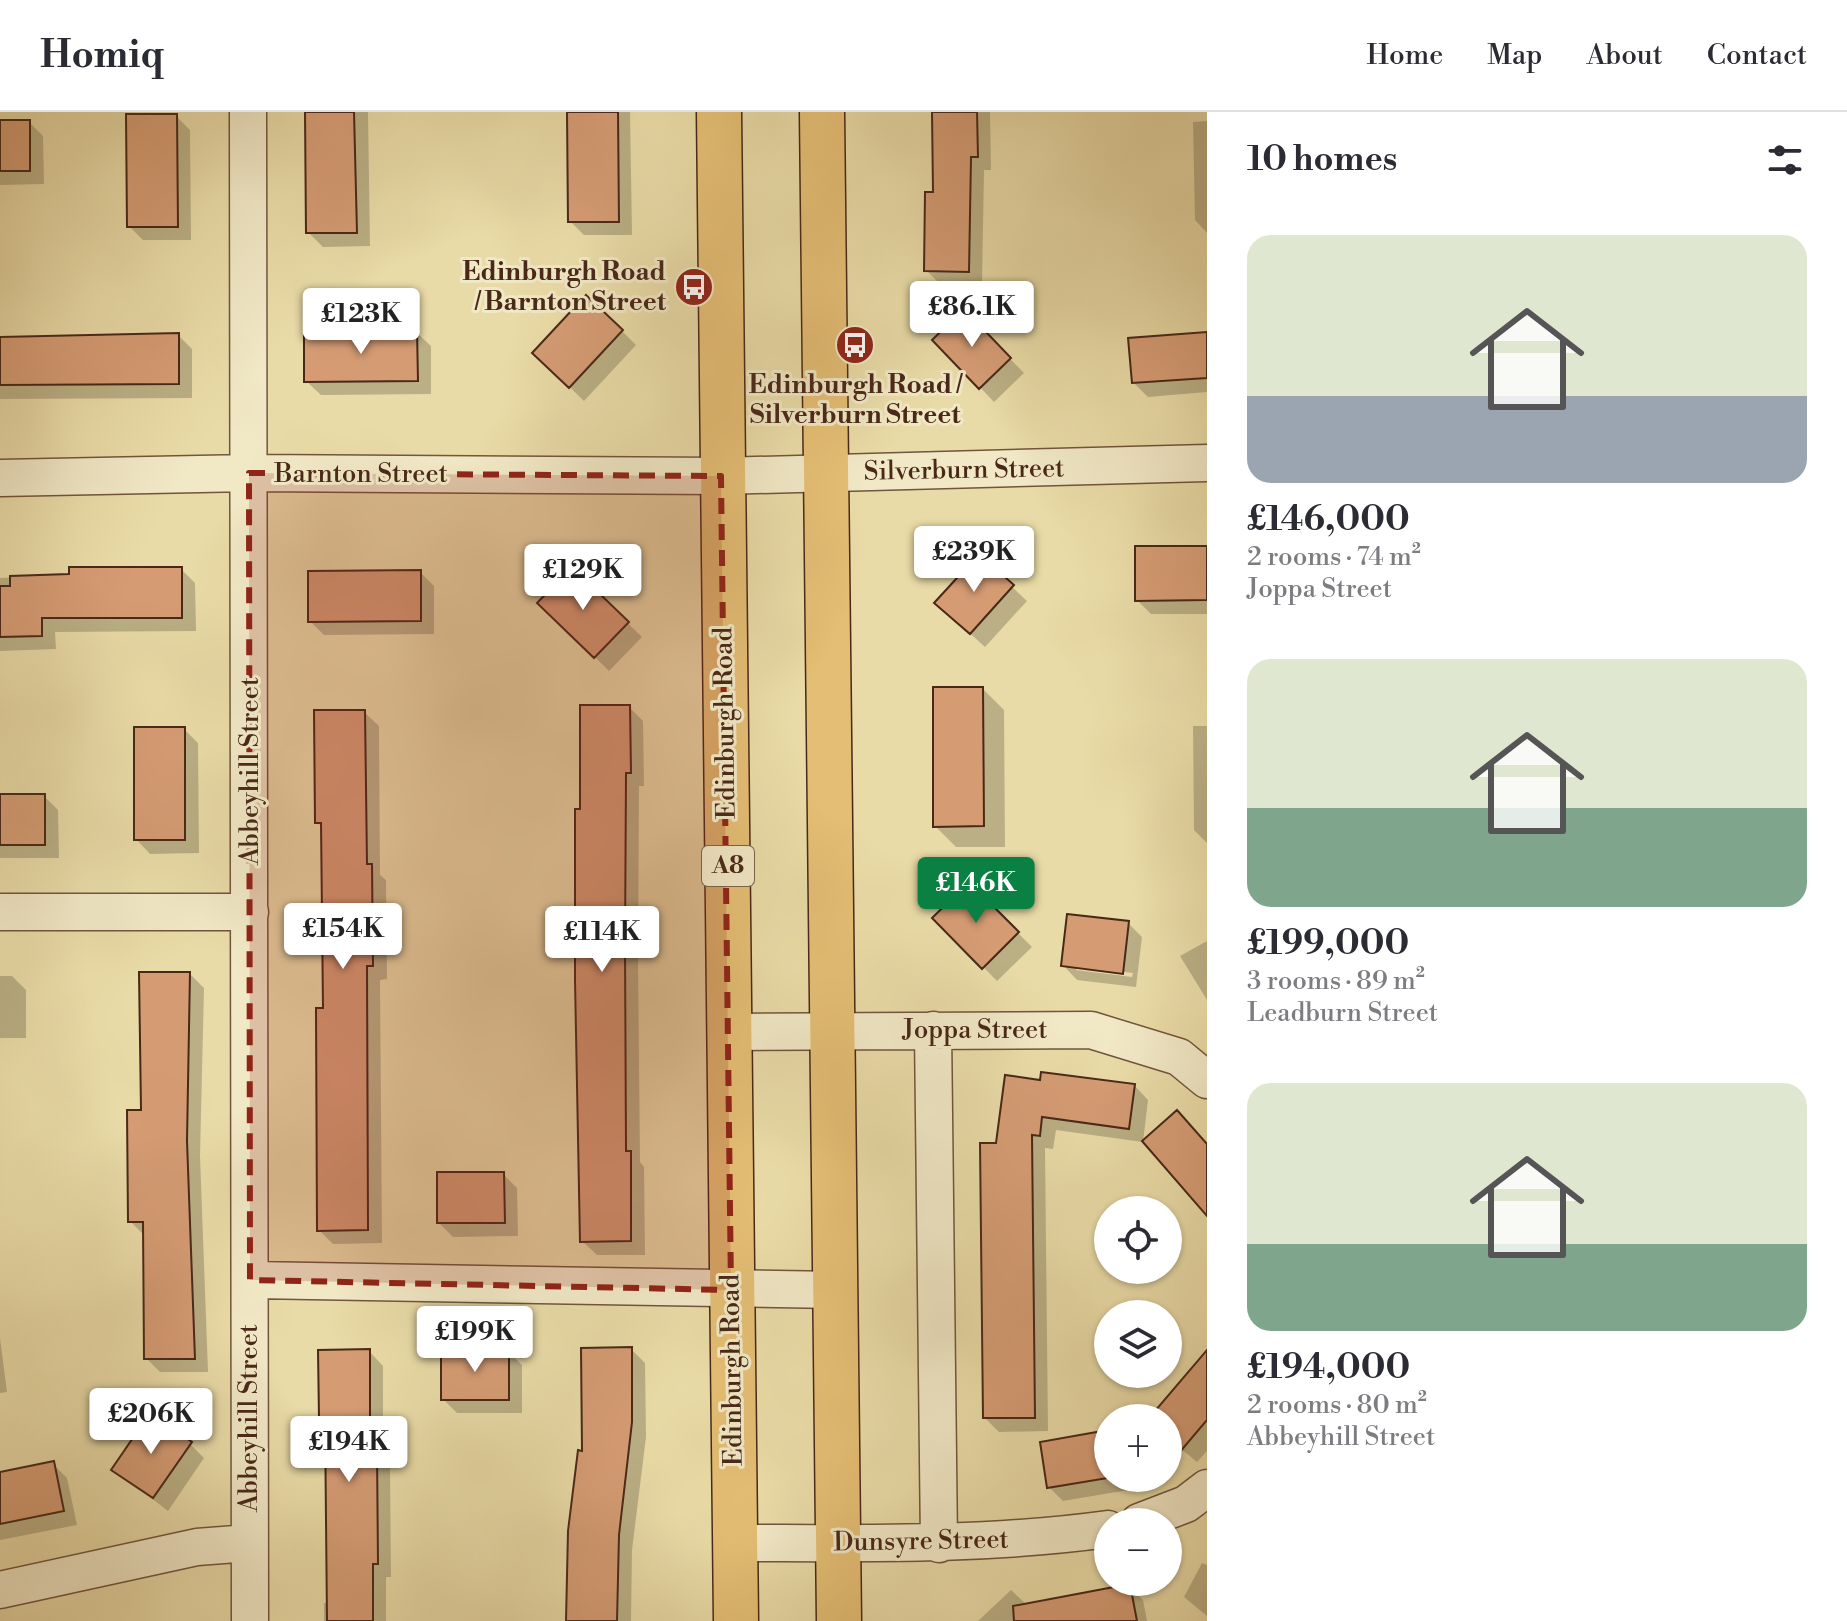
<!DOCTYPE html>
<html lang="en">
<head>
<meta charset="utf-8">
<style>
  body { margin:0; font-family:"Libre Bodoni",serif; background:#f2f2f3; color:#2b2b33; height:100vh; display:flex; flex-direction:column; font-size:30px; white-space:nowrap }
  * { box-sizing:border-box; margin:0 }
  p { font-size:26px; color:#7c7c81 }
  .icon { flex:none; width:44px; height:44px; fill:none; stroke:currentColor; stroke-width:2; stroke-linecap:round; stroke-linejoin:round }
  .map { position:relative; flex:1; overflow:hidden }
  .drawer { display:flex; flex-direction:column; background:#fff; width:640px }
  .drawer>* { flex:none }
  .controls { position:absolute; left:1094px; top:1084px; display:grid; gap:16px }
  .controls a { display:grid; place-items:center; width:88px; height:88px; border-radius:50%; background:#fff; box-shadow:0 2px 6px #0004; font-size:40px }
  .price { position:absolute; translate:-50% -68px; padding:0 18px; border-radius:8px; background:#fff; color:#222; font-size:26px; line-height:52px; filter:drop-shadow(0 2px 4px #0008) }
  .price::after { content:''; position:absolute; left:50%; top:48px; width:24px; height:18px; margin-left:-12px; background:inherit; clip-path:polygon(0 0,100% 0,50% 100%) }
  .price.on { background:#0b8043; color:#fff }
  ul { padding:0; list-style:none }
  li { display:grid; align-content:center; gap:16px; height:424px; padding:0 40px }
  li span { display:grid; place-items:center; height:248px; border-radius:24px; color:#555 }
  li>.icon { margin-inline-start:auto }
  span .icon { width:144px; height:144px; fill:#fffc; stroke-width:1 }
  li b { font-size:34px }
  h2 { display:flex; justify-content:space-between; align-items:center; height:96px; padding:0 40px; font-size:34px }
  header { display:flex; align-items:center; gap:48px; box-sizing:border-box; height:112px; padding:0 40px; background:#fff; border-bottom:2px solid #e1e1e2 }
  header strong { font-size:38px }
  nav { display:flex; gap:44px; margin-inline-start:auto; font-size:28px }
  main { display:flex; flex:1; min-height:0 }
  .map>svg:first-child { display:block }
</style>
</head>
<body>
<header>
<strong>Homiq</strong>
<nav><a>Home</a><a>Map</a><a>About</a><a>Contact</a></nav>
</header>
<main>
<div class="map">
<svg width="1207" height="1509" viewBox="0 0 1207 1509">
  <rect width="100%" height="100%" fill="#e9dba7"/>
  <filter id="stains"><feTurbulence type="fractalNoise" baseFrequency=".0025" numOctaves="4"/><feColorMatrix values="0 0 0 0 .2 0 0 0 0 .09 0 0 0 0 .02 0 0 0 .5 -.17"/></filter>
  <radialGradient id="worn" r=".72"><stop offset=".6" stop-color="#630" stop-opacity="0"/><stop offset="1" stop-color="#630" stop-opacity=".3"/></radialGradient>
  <path fill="#0003" fill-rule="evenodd" d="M 306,0 L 368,0 L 370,134 L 323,135 L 308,120 Z
    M 569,0 L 630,0 L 632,123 L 584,123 L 570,109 Z
    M 934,0 L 990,0 L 991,58 L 984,58 L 982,173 L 940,172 L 926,158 L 935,82 Z
    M 176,4 L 190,18 L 191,128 L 143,128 L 129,114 Z
    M 1207,9 L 1207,121 L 1195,108 L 1193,10 Z
    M 0,10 L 29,10 L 43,24 L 44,72 L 0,73 Z
    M 964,200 L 1024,261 L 994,290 L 935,228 Z
    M 622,219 L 636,233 L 584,289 L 549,255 Z
    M 416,220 L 431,234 L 431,282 L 321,283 L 306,269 Z
    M 1207,222 L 1207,280 L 1148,285 L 1134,271 Z
    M 178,223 L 192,237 L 192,286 L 0,287 L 0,225 Z
    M 1207,436 L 1207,502 L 1151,502 L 1137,488 Z
    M 979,444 L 1027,489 L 985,535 L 951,504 Z
    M 181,457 L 195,471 L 196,519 L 55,520 L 56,537 L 0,539 L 0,466 Z
    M 572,457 L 642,525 L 609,559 L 540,491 Z
    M 420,460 L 434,474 L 434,522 L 324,523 L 310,509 Z
    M 983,577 L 1004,598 L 1005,735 L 956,735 L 935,714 Z
    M 629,595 L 643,609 L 644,674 L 639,674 L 638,848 L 640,1050 L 644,1055 L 645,1143 L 597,1143 L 582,1129 L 582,699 Z
    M 364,600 L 379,614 L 380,763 L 386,768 L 387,867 L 380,868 L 382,1131 L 333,1132 L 319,1118 L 325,898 L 323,716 L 317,710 Z
    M 1193,614 L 1207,614 L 1207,731 L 1194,718 Z
    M 184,617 L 198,631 L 199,741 L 150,742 L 136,727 Z
    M 0,683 L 44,684 L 58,698 L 59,746 L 0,746 Z
    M 969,772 L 1032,835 L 997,869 L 935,806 Z
    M 1128,811 L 1142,825 L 1136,875 L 1077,868 L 1063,853 ZM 1076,854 L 1133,861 L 1132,865 L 1076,858 Z
    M 1207,829 L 1207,888 L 1180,844 Z
    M 190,862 L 204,876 L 200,1044 L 208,1260 L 160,1260 L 146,1246 L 145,1124 L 130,1109 L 143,1000 Z
    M 0,864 L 12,864 L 26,878 L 26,926 L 0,926 Z
    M 1042,970 L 1134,973 L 1148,988 L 1143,1030 L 1056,1018 L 1053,1037 L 1045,1036 L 1048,1319 L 999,1320 L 985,1306 L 998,1033 Z
    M 503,1062 L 517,1076 L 518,1124 L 453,1125 L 439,1111 Z
    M 0,1226 L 7,1280 L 0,1281 Z
    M 631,1237 L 645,1251 L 646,1325 L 632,1438 L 631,1509 L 569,1509 L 584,1341 Z
    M 369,1239 L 383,1254 L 383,1348 L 390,1355 L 391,1465 L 386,1465 L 386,1509 L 324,1509 L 324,1491 L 329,1491 L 328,1312 L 321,1305 Z
    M 508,1239 L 522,1253 L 522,1301 L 457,1301 L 443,1287 Z
    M 1207,1241 L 1207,1339 L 1197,1350 L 1168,1326 L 1168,1306 L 1152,1306 Z
    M 1108,1320 L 1108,1366 L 1150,1366 L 1152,1374 L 1063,1389 L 1049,1375 Z
    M 190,1332 L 204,1346 L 168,1399 L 114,1357 Z
    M 53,1352 L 67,1366 L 77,1413 L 0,1428 L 0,1362 Z
    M 1202,1451 L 1207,1453 L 1207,1504 L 1184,1485 Z
    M 1129,1474 L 1143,1488 L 1147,1509 L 978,1509 L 1011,1478 L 1027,1493 Z"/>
  <path fill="#d59c74" stroke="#492818" stroke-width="2" d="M 305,0 L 354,0 L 357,121 L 306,121 Z
    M 567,0 L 618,0 L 619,110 L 568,110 Z
    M 932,0 L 977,0 L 978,45 L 971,45 L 969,160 L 924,159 L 925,80 L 933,80 Z
    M 126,2 L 177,2 L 178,115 L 127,115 Z
    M 0,8 L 30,8 L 30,59 L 0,59 Z
    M 586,183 L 623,218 L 569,276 L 532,241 Z
    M 964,197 L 1011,246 L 979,277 L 932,228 Z
    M 417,218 L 418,269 L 304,270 L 304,219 Z
    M 1207,220 L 1207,266 L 1132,271 L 1128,226 Z
    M 179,221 L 179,272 L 0,273 L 0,225 Z
    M 1135,434 L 1207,434 L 1207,488 L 1135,489 Z
    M 979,442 L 1014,473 L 970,522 L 934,491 Z
    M 69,455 L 182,455 L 182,506 L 42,506 L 42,524 L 0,525 L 0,474 L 10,474 L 10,464 L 69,462 Z
    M 572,455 L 629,510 L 594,546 L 537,491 Z
    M 421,458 L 421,509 L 308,510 L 308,459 Z
    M 933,575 L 983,575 L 984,714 L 933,715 Z
    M 580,593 L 630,593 L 631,661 L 626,661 L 625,833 L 626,1039 L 631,1039 L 631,1129 L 580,1130 L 575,868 L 575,697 L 580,697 Z
    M 314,598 L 365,598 L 367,752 L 372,752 L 373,854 L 367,854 L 368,1118 L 317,1119 L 316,896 L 323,896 L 321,711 L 315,711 Z
    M 134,615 L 185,615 L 185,728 L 134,728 Z
    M 0,682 L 45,682 L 45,733 L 0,733 Z
    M 969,770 L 1019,820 L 982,857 L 932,806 Z
    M 1067,802 L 1129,809 L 1123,862 L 1061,854 Z
    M 139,860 L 190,860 L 187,1029 L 195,1247 L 144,1247 L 143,1110 L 128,1110 L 127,998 L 141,998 Z
    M 1041,960 L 1135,972 L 1129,1017 L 1042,1005 L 1040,1024 L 1032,1023 L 1035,1306 L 983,1306 L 980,1031 L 996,1031 L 1005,963 L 1040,968 Z
    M 1177,998 L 1207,1032 L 1207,1104 L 1142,1029 Z
    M 437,1060 L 504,1060 L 505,1111 L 437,1111 Z
    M 632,1235 L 632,1310 L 619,1423 L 617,1509 L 566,1509 L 568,1419 L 578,1338 L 582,1339 L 581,1236 Z
    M 370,1237 L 370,1339 L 377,1339 L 378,1452 L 373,1452 L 373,1509 L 327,1509 L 325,1306 L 319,1306 L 318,1238 Z
    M 441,1237 L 509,1237 L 509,1288 L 441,1288 Z
    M 1207,1238 L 1207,1308 L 1168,1354 L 1168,1306 L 1149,1306 Z
    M 150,1301 L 192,1330 L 153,1386 L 111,1358 Z
    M 1108,1318 L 1108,1366 L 1047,1376 L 1040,1330 Z
    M 54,1349 L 64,1399 L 0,1412 L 0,1360 Z
    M 1130,1472 L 1137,1509 L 1014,1509 L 1013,1494 Z"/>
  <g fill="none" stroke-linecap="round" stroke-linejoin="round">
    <defs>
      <path id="minor" d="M 248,0 L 250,1509
        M 0,366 L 249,361 L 721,364 L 1207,351
        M 0,800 L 250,800
        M 933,918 L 939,1432
        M 730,920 L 1091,918 L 1179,945 L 1207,968
        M 250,1168 L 837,1178
        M 1139,1410 L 1186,1392 L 1207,1376
        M 734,1431 C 859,1431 984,1434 1108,1417
        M 0,1478 L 197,1435 L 249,1431"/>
      <path id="primary" d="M 719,0 L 736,1509
        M 822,0 L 839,1509"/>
    </defs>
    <use href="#minor" stroke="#71553c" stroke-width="39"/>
    <use href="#primary" stroke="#492818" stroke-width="47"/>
    <use href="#minor" stroke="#f1e8c6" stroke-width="36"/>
    <use href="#primary" stroke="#e4be74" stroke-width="44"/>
  </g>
  <path fill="#8f2418" fill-opacity="0.2" stroke="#8f2418" stroke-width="6" stroke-dasharray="16 10" stroke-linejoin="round" d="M 249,361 L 721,364 L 731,1178 L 250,1168 Z"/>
  <defs>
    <symbol id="bus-disc" viewBox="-11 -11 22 22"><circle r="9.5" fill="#8f2418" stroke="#f1e8c6"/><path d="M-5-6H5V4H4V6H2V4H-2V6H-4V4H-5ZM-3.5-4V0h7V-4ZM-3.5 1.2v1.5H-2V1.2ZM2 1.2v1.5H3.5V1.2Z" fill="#fff"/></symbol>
  </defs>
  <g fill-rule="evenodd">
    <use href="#bus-disc" x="672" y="153" width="44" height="44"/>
    <use href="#bus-disc" x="833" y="211" width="44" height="44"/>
  </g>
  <g text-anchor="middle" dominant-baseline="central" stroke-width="6" stroke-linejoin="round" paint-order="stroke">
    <rect fill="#f1e8c6" stroke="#7b624c" stroke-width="2" x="702" y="734" width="52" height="40" rx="6"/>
    <g font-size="24" font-weight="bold" fill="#492818">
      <text x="728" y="754">A8</text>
    </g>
    <g font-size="26" font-weight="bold" fill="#492818" stroke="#f1e8c6" text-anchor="end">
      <text x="666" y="160">Edinburgh Road<tspan x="666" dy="30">/ Barnton Street</tspan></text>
      <text x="855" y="273" text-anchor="middle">Edinburgh Road /<tspan x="855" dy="30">Silverburn Street</tspan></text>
    </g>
    <g font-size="26" fill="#492818" stroke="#f1e8c6">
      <text transform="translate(964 358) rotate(-1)">Silverburn Street</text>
      <text x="361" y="362">Barnton Street</text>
      <text transform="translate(725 611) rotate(-91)">Edinburgh Road</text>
      <text transform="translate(250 659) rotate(-90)">Abbeyhill Street</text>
      <text x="975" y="918">Joppa Street</text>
      <text transform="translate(732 1258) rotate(-91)">Edinburgh Road</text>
      <text transform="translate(249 1306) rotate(-90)">Abbeyhill Street</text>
      <text transform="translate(921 1429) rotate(-1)">Dunsyre Street</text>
    </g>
  </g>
  <rect width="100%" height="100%" filter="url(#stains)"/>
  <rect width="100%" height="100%" fill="url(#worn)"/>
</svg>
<div class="controls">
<a><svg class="icon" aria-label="locate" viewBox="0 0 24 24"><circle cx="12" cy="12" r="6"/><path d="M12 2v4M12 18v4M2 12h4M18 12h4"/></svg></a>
<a><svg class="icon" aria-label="layers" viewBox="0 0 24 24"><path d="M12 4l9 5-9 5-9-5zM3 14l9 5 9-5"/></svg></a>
<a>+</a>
<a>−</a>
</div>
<b class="price" style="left:972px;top:237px">£86.1K</b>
<b class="price" style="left:361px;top:244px">£123K</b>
<b class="price" style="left:974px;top:482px">£239K</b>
<b class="price" style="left:583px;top:500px">£129K</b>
<b class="price on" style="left:976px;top:813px">£146K</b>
<b class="price" style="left:343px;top:859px">£154K</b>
<b class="price" style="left:602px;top:862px">£114K</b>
<b class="price" style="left:475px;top:1262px">£199K</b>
<b class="price" style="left:151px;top:1344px">£206K</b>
<b class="price" style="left:349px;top:1372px">£194K</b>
</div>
<section class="drawer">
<h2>10 homes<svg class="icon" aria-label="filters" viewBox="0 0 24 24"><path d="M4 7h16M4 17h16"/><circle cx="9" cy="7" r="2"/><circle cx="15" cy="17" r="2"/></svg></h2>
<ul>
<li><span style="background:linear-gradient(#dfe7d0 65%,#9aa5b1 0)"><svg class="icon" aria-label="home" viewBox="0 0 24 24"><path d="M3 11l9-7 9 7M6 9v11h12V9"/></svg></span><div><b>£146,000</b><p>2 rooms · 74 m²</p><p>Joppa Street</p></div></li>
<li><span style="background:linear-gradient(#dfe7d0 60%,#7fa58c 0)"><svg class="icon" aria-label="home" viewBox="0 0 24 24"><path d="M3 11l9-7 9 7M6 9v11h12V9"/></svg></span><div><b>£199,000</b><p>3 rooms · 89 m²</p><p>Leadburn Street</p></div></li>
<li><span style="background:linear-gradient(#dfe7d0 65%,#7fa58c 0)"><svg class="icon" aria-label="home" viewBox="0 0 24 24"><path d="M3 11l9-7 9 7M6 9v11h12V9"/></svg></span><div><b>£194,000</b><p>2 rooms · 80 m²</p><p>Abbeyhill Street</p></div></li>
</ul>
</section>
</main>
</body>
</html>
